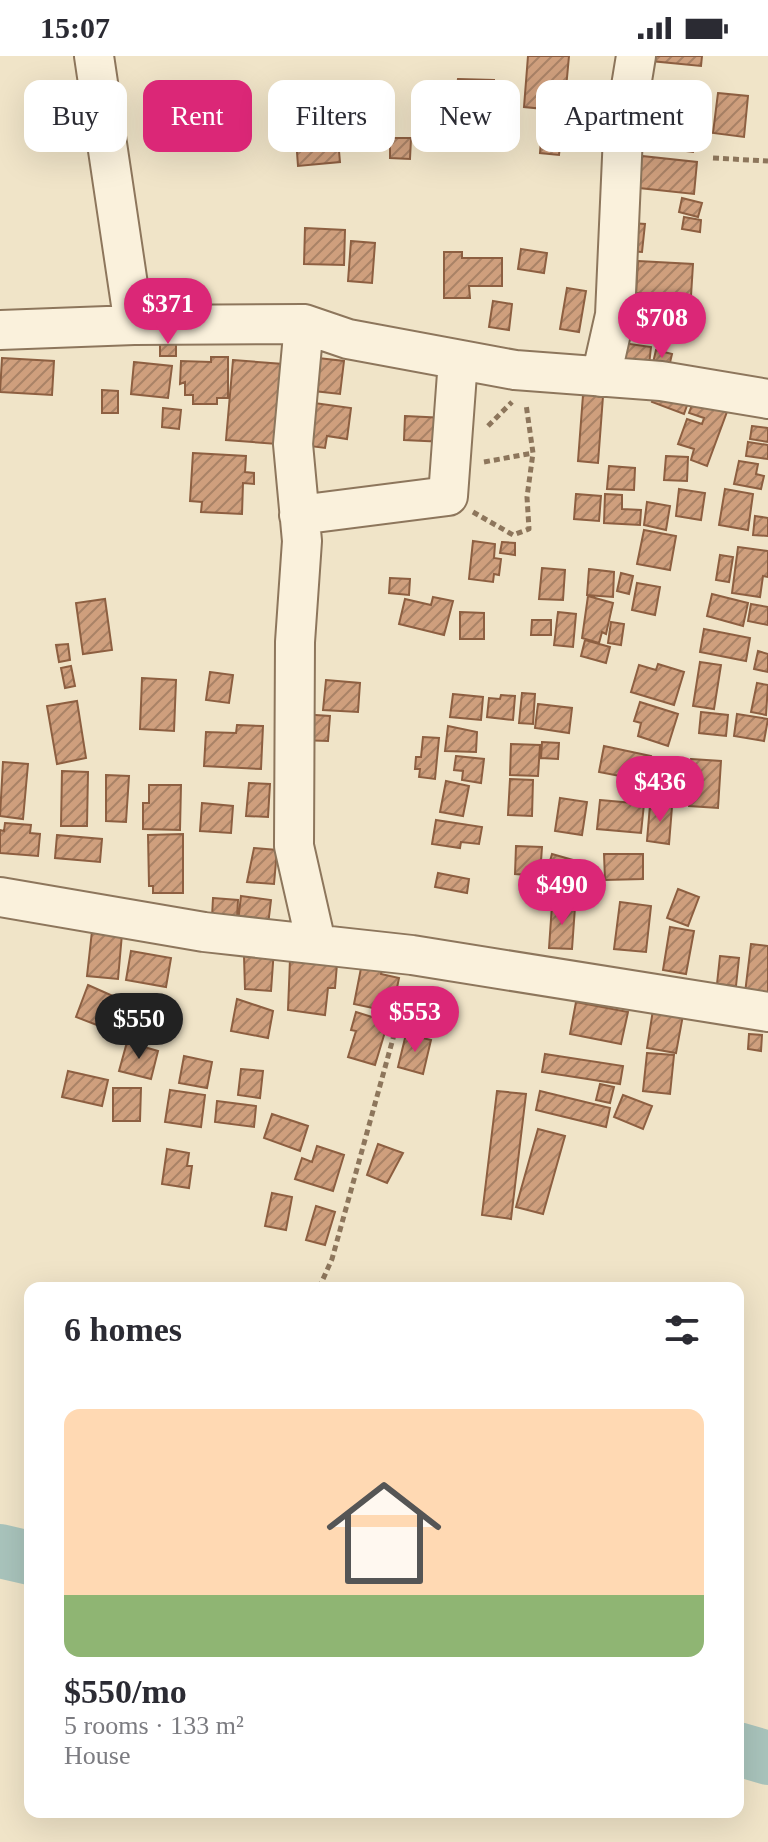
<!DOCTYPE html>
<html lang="en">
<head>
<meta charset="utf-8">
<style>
  body { margin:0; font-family:"Times New Roman",serif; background:#f2f2f3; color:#2b2b33; height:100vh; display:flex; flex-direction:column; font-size:30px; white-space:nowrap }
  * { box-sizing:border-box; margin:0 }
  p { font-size:26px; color:#7c7c81 }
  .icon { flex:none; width:44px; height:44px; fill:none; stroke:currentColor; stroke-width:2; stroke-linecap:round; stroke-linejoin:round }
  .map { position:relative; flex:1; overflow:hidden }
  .side { position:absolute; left:24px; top:1226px; width:720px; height:536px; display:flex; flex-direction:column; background:#fff; border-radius:16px; box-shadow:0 8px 32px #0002 }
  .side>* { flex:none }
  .banner { position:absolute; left:24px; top:24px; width:720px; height:72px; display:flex; gap:16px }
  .price { position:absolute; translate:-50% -68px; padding:0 18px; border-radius:28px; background:#db2777; color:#fff; font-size:26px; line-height:52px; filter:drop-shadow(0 2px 4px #0008) }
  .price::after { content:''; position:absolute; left:50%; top:48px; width:24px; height:18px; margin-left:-12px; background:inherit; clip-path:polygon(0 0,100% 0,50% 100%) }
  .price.selected { background:#222; color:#fff }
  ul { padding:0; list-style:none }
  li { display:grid; align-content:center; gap:16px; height:424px; padding:0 40px }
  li+li { border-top:2px solid #e1e1e2 }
  li span { display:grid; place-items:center; height:248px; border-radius:16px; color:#555 }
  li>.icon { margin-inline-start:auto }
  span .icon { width:144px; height:144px; fill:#fffc; stroke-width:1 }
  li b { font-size:34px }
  h2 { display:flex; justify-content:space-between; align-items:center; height:96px; padding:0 40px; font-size:34px }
  .chip { padding:0 28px; border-radius:16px; background:#fff; box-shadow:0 8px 32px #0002; font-size:28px; line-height:72px }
  .chip.selected { background:#db2777; color:#fff }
  .status { display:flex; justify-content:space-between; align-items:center; height:56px; padding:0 40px; background:#fff; direction:ltr }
  .status svg { height:22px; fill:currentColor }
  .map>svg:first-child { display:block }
</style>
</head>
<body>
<div class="status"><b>15:07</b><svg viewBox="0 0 49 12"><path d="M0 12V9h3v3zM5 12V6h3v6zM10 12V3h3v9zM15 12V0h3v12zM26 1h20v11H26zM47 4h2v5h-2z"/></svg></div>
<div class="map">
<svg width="768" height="1786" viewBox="0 0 768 1786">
  <defs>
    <pattern id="building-hatch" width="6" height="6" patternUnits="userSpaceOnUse" patternTransform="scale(2)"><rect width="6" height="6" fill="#cf9f7d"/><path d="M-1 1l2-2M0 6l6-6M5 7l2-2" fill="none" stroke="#a98266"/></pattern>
  </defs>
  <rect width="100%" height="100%" fill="#f0e4c8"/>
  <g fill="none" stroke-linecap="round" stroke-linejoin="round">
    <path stroke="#a9c4bc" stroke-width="54" d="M 0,1495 L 30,1502
      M 738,1693 L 768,1702"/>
  </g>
  <path fill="url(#building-hatch)" stroke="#8d5f41" stroke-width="2" d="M 528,0 L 569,0 L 563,65 L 543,63 L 544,53 L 524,51 Z
    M 652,0 L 702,0 L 701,10 L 651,5 Z
    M 458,23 L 494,24 L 493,53 L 444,52 L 445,27 L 457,28 Z
    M 718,37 L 748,40 L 744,81 L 713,77 Z
    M 455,63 L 482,64 L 482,70 L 494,70 L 493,89 L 443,87 L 444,70 L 455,70 Z
    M 313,67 L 314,75 L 337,73 L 340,106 L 298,110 L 295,69 Z
    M 542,70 L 562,71 L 559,99 L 540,97 Z
    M 680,72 L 695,74 L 693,96 L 677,94 Z
    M 390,82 L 411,82 L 410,103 L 390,102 Z
    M 633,99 L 697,106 L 694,138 L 630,131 Z
    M 682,142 L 702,147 L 698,161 L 679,156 Z
    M 684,161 L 701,164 L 700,176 L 682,173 Z
    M 631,167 L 645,168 L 642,196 L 628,195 Z
    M 305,172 L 345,174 L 344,209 L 304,208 Z
    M 351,185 L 375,187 L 372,227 L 348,225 Z
    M 521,193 L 547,197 L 544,217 L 518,213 Z
    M 444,196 L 462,196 L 462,202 L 502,202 L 502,230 L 469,230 L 470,242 L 444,242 Z
    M 638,205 L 693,208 L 691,240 L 636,237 Z
    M 567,232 L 586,235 L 579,276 L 560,273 Z
    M 493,245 L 512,248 L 509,274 L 489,271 Z
    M 160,279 L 176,279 L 176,300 L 160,300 Z
    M 616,286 L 651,291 L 649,309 L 613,304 Z
    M 656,294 L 672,298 L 668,315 L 652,311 Z
    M 211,301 L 228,301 L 228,342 L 217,342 L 217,348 L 193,348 L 193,339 L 185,339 L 185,326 L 180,328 L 181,305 L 211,306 Z
    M 2,302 L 54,305 L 52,339 L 0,336 Z
    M 318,302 L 344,305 L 340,338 L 314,335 Z
    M 233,304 L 283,308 L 277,388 L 226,384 Z
    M 134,306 L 172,310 L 168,342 L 131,338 Z
    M 584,326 L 604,327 L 598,407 L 578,405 Z
    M 658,329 L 690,341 L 684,358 L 652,346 Z
    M 102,334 L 118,335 L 118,357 L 102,357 Z
    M 695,341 L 728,353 L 707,410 L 691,404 L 694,393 L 678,388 L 687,363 L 702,368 L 704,362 L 689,357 Z
    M 307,346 L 351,352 L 347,383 L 327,380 L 325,392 L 302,389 Z
    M 163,352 L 181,354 L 179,373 L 162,371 Z
    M 405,360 L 446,362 L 445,386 L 404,384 Z
    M 752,370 L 768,372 L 768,386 L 750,383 Z
    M 748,386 L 768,389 L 768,403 L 746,400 Z
    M 193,397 L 246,400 L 245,416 L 254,417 L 254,428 L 243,427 L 242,458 L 201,456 L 202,446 L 190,445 Z
    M 666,400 L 688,401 L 687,425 L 664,424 Z
    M 739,405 L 758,408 L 756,418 L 764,420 L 761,433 L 734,428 Z
    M 609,410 L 635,412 L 634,434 L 607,433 Z
    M 679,433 L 705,437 L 701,464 L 676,460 Z
    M 725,433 L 753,438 L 748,474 L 719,469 Z
    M 576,438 L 601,440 L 599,465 L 574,463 Z
    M 605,438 L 622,439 L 622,453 L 641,454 L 640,469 L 604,467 Z
    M 647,446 L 670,450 L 666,474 L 644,469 Z
    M 755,460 L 768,462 L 768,480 L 753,479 Z
    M 644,474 L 676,480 L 670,514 L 637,508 Z
    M 473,485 L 495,488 L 494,502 L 501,503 L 499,519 L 494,518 L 493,526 L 469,523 Z
    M 502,486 L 515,487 L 515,499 L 500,497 Z
    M 738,491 L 768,495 L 768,521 L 763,520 L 760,541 L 732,537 Z
    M 720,499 L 733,501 L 729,526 L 716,524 Z
    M 542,512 L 565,514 L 563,544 L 539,543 Z
    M 589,513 L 614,516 L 613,541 L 587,539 Z
    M 621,517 L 633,520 L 629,538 L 617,535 Z
    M 390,522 L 410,523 L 409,539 L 389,537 Z
    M 637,527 L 660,531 L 655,559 L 632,554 Z
    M 712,538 L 748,547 L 743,570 L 707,560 Z
    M 588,540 L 613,547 L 606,578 L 602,576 L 599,587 L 582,582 Z
    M 433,541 L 453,545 L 444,579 L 399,568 L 405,543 L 431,549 Z
    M 105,543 L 112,594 L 83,598 L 76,547 Z
    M 751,548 L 768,551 L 768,569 L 748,565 Z
    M 460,556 L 484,557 L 484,583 L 460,583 Z
    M 558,556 L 576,558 L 573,591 L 554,589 Z
    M 532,564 L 551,564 L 551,579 L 531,579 Z
    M 611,566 L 624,568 L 621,589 L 608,587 Z
    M 704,573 L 750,582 L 746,605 L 700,596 Z
    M 585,584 L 610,591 L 606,607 L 581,600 Z
    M 68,588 L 70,604 L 59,606 L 56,589 Z
    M 758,595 L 768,598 L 768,616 L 754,613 Z
    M 700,606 L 721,609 L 714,653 L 693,650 Z
    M 658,608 L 684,616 L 674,649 L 631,636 L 639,609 L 656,614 Z
    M 71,610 L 75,630 L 65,632 L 61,612 Z
    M 210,616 L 233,619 L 229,647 L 206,644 Z
    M 142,622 L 176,624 L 174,675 L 140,673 Z
    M 326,624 L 360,627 L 358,656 L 323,654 Z
    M 757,627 L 768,629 L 766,659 L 751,656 Z
    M 522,637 L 535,638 L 533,668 L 519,667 Z
    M 453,638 L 483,641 L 481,664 L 450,661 Z
    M 501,639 L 515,640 L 513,664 L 487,661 L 489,642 L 500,643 Z
    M 77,645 L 86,702 L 57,708 L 47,650 Z
    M 640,646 L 678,658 L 668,690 L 638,680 L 641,667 L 634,665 Z
    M 538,648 L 572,652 L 569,677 L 535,672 Z
    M 701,656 L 728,659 L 726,680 L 699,677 Z
    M 300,658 L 330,660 L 328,685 L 298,684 Z
    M 737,658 L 768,663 L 764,685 L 734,680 Z
    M 237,669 L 263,670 L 261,713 L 204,710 L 206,676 L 236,677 Z
    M 448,670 L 477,676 L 476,696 L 445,695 Z
    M 423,681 L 439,682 L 435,723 L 419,721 L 420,713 L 415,713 L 416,701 L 421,701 Z
    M 542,686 L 559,687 L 558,703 L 541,702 Z
    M 511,688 L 540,689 L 538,720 L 510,719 Z
    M 604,690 L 651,700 L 646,725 L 599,716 Z
    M 456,700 L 484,703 L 481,727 L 462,724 L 463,715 L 454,714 Z
    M 656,703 L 674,705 L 670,730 L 653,727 Z
    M 691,703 L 721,705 L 718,752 L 689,750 Z
    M 3,706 L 28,708 L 23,763 L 0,760 Z
    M 62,715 L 88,716 L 87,770 L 61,770 Z
    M 106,719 L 129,720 L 126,766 L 106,765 Z
    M 510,723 L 533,724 L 532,760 L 508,759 Z
    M 446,725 L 469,730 L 463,760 L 440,756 Z
    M 249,727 L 270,728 L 268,761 L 246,760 Z
    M 149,729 L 181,729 L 180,774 L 143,773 L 143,747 L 149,747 Z
    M 560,742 L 587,746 L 582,779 L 555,775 Z
    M 600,744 L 644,748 L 641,777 L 597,773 Z
    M 202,747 L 233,750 L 231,777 L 200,775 Z
    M 650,749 L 672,751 L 669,788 L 647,785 Z
    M 436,764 L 482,771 L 479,788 L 461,786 L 460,792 L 432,788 Z
    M 5,767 L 31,769 L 30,777 L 40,778 L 38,800 L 0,797 L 0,774 L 4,775 Z
    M 183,778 L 183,837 L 153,837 L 153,830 L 149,830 L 148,779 Z
    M 57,779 L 102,783 L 100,806 L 55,802 Z
    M 516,790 L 542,791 L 540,820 L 515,818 Z
    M 254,792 L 277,794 L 274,828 L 247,826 Z
    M 552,798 L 573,804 L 567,825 L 546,819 Z
    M 604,798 L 643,798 L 643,823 L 605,824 Z
    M 438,817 L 469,823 L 467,837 L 435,831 Z
    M 678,833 L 699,841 L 688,870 L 667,862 Z
    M 241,840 L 271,844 L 268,869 L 238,866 Z
    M 213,842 L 238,844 L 237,862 L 212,861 Z
    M 620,846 L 651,850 L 646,896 L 614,893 Z
    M 552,849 L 575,851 L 572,893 L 549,892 Z
    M 670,871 L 694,875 L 686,918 L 663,914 Z
    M 92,875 L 122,878 L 118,923 L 87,920 Z
    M 751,888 L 768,890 L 768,940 L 745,937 Z
    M 249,891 L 274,893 L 271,935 L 245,933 L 244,900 L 248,900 Z
    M 131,895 L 171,902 L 166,931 L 126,924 Z
    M 720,900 L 739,902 L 736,930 L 717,928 Z
    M 363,902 L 384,906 L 381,918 L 399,922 L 392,956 L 354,948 Z
    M 290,903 L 337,908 L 335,932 L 328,932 L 325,959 L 288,954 Z
    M 88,929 L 113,940 L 108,952 L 114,954 L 107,973 L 76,961 Z
    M 237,943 L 273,955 L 268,982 L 231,975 Z
    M 576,946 L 628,956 L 621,988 L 570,978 Z
    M 653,954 L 683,959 L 676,997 L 647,992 Z
    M 356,956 L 388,966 L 375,1009 L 348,1001 L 356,975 L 351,974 Z
    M 406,978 L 431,984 L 423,1018 L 398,1011 Z
    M 749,978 L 762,979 L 761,995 L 748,993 Z
    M 127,986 L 158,995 L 151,1023 L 119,1015 Z
    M 647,997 L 674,999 L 670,1038 L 643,1035 Z
    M 545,998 L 623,1010 L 620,1028 L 542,1016 Z
    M 184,1000 L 212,1006 L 207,1032 L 179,1027 Z
    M 241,1013 L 263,1015 L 260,1042 L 238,1039 Z
    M 68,1015 L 108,1024 L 102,1050 L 62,1041 Z
    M 600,1028 L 614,1031 L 610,1047 L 596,1044 Z
    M 113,1032 L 141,1032 L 140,1065 L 113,1065 Z
    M 170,1034 L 205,1039 L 201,1071 L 165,1066 Z
    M 497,1035 L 526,1038 L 511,1163 L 482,1159 Z
    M 540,1035 L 610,1052 L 606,1071 L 536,1054 Z
    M 623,1039 L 652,1050 L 643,1073 L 614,1061 Z
    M 217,1045 L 256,1050 L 254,1071 L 215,1066 Z
    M 272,1058 L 308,1070 L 300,1095 L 264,1082 Z
    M 538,1073 L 565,1080 L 543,1158 L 516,1151 Z
    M 378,1088 L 403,1097 L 387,1127 L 367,1119 Z
    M 317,1090 L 344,1099 L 333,1135 L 295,1123 L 302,1102 L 312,1106 Z
    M 167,1093 L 189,1097 L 187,1110 L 192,1110 L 189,1132 L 162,1128 Z
    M 272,1137 L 292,1141 L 286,1174 L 265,1170 Z
    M 316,1150 L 335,1156 L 325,1189 L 306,1184 Z"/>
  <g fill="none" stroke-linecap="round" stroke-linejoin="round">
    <defs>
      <path id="minor" d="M 94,0 L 134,269
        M 304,268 L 293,388 L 302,485 L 295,586 L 294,790 L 316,887
        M 0,274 L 134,269 L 304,268 L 348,283 L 515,314 L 661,325 L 768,343
        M 601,321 L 615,259 L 623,79 L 636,0
        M 299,459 L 448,440 L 458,304
        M 0,841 L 204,876 L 412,899 L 768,956"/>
    </defs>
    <use href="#minor" stroke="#8d765c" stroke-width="42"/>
    <path stroke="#8d765c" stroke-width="5" stroke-dasharray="6 4" stroke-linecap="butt" d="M 713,102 L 768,105
      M 488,370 L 512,346
      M 484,406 L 533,397
      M 473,456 L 513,479 L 529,473 L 527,441 L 533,397 L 526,348
      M 319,1232 L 332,1203 L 407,932"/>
    <use href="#minor" stroke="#faf1dc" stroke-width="38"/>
  </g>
</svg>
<b class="price" style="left:168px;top:290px">$371</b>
<b class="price" style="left:662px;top:304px">$708</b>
<b class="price" style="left:660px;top:768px">$436</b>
<b class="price" style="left:562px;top:871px">$490</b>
<b class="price" style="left:415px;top:998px">$553</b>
<b class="price selected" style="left:139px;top:1005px">$550</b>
<div class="banner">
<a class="chip">Buy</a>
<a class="chip selected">Rent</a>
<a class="chip">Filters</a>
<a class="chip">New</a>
<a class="chip">Apartment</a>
</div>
<section class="side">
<h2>6 homes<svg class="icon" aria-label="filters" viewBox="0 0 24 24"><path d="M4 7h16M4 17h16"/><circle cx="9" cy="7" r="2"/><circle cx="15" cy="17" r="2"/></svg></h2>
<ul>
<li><span style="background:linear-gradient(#ffd9b3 75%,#8fb573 0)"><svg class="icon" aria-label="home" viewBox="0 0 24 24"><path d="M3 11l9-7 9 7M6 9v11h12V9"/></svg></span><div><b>$550/mo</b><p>5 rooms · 133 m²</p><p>House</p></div></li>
</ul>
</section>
</div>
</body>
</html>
